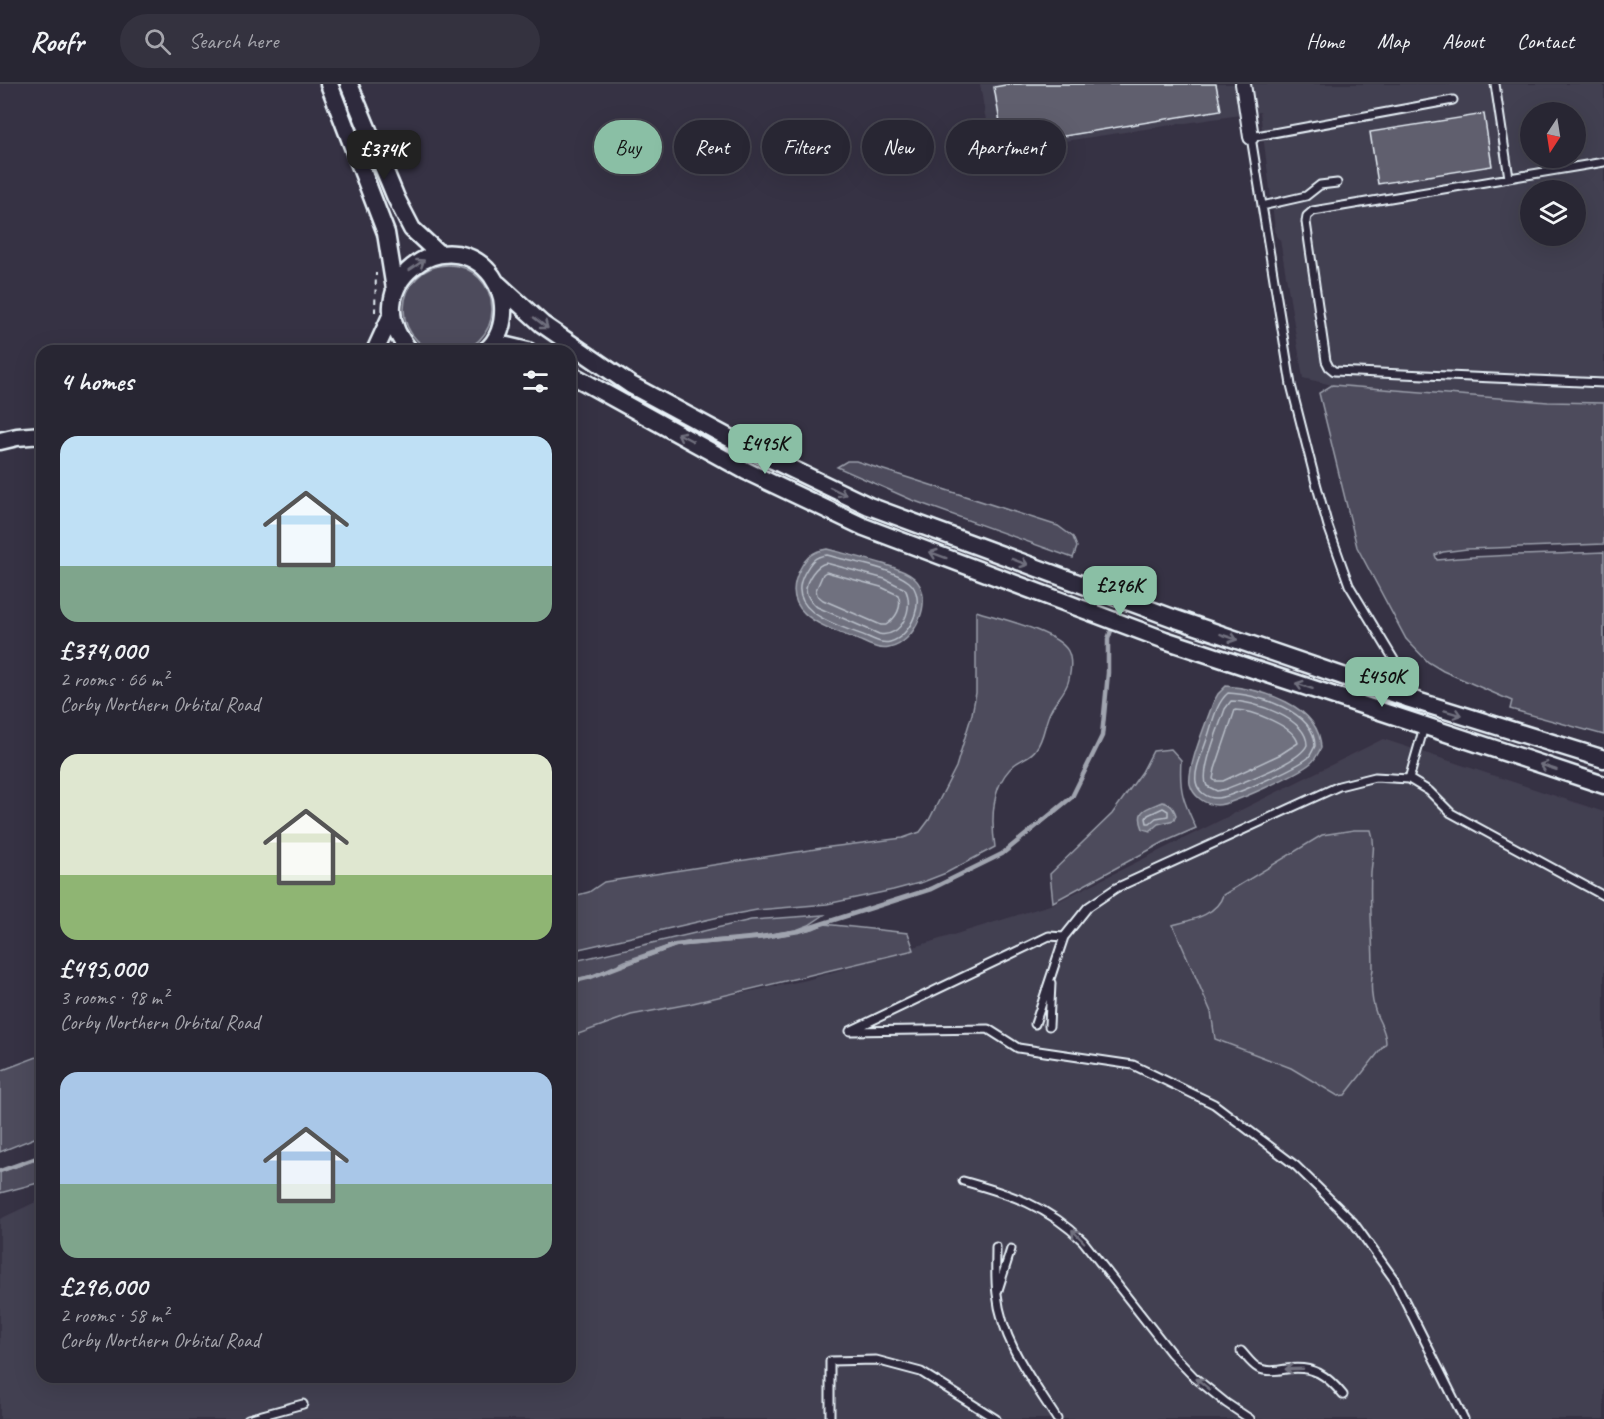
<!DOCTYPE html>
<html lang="en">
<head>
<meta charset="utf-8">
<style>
  body { margin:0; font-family:Caveat,sans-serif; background:#34323f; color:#f1f3f6; height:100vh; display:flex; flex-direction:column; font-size:22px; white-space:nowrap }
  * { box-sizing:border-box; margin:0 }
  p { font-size:20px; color:#a5a5ac }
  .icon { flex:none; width:33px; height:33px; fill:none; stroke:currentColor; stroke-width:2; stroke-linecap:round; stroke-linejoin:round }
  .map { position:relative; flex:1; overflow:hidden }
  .details { position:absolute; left:36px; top:261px; width:540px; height:1038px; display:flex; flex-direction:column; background:#282633; border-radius:18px; box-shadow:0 6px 24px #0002,0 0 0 2px #44434e }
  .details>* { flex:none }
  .hud { position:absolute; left:594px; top:36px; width:570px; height:54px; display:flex; gap:12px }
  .needle { width:39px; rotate:192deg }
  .controls { position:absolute; left:1520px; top:18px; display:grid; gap:12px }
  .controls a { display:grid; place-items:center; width:66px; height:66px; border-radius:50%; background:#282633; box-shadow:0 6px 24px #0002,0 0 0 2px #44434e; font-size:30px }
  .price { position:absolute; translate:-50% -51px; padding:0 14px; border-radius:12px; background:#8abfa5; color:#111; font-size:20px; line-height:39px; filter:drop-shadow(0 2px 3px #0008) }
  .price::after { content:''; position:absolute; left:50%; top:36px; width:18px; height:14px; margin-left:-9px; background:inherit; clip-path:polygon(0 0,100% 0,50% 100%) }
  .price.active { background:#222; color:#fff }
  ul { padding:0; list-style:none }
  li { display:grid; align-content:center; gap:12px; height:318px; padding:0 24px }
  li span { display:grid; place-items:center; height:186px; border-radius:18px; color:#555 }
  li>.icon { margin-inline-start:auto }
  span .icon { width:108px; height:108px; fill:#fffc; stroke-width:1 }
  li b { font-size:26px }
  h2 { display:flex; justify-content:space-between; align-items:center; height:72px; padding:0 24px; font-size:26px }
  .tag { padding:0 21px; border-radius:27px; background:#282633; box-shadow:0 6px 24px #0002,0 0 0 2px #44434e; font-size:21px; line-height:54px }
  .tag.active { background:#8abfa5; color:#111 }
  header { display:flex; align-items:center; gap:36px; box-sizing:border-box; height:84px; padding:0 30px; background:#282633; border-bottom:2px solid #44434e }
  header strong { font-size:28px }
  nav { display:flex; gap:33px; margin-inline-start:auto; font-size:21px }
  .search { width:420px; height:54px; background:#34323f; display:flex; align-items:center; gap:15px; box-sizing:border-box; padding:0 21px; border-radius:33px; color:#a5a5ac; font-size:22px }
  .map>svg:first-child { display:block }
</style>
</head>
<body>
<header>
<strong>Roofr</strong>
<div class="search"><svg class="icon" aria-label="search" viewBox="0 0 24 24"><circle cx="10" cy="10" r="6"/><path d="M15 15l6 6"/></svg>Search here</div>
<nav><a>Home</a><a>Map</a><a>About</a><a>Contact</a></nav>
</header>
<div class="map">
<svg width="1604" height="1335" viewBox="0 0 1604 1335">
  <rect width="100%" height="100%" fill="#363244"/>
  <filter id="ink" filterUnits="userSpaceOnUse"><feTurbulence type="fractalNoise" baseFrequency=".0167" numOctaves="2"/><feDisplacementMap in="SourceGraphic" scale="12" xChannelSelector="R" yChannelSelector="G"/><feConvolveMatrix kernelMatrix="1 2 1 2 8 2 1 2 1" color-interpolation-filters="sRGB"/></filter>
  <g filter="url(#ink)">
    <path fill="#433f51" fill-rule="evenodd" d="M 980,0 L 1604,0 L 1604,319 L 1548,318 L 1332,301 L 1303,294 L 1280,156 L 1276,152 L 1260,28 L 991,68 ZM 1530,28 L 1575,28 L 1575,74 L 1530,74 ZM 1530,106 L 1575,106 L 1575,152 L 1530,152 Z
      M 1383,655 L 1604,728 L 1604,1335 L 0,1335 L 0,1135 L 42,1115 L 42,1293 L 570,1293 L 570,943 L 807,896 L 1053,820 Z"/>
    <path fill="#4d4b5c" stroke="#9a9eaa" stroke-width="1.5" d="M404 225a44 44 0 1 1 88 0a44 44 0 1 1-88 0Z
      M 1332,301 L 1548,318 L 1604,319 L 1604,460 L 1467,465 L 1443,468 L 1435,471 L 1437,476 C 1492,470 1548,471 1604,468 L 1604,651 L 1510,625 L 1512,617 L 1443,587 L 1428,578 L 1406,555 L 1357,463 L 1319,309 Z
      M 847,377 L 856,377 L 1058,442 L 1073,453 L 1077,463 L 1073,474 L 912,416 L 837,383 Z
      M 976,527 C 997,534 1057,547 1068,567 C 1072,575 1071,586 1069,595 C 1067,607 1056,616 1051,626 C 1044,639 1045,653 1036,665 C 1031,673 1021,675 1014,681 C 991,701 991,736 995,763 L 946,789 L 923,798 L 893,806 L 827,820 L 757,826 L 719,833 L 570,867 L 570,813 L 589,808 L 604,798 L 822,764 L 903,754 L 920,748 L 929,736 L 956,683 L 972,630 L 976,609 Z
      M 1171,665 L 1181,676 C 1179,707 1183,716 1196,744 L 1164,758 L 1053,818 L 1050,790 L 1112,730 L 1142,688 L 1153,667 Z
      M 1354,746 L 1371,746 C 1376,760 1372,775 1371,789 C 1369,821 1373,853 1373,885 C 1370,901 1371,916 1377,932 C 1381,941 1386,948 1386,959 L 1345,1011 L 1338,1012 L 1291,984 L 1215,955 L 1211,928 L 1173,841 C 1191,836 1217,831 1223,811 L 1322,751 Z
      M 824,831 L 809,841 L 796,846 L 745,854 L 692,857 L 671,861 L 625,877 L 594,891 L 570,896 L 570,878 L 751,836 Z
      M 824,840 L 908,849 L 914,866 L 689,920 L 631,931 L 570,953 L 570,900 L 677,862 L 762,855 L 813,845 Z
      M 42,971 L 42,1051 L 0,1068 L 0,987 Z
      M 42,1074 L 42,1098 L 0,1109 L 0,1088 Z"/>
    <path fill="#70717f" stroke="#a0a4af" stroke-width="1.5" d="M 827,465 C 848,471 899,481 914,494 C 936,513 915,560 889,564 C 880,566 872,562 863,558 C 830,544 776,532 800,485 C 806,473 813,467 827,465 Z
      M 1226,602 C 1261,605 1320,621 1321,664 C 1318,669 1316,675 1311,679 C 1299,689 1232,721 1217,721 C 1205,721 1193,712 1190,700 C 1187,683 1207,637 1213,619 L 1218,610 Z
      M 1162,718 C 1170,719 1173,723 1176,731 L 1174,736 L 1158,740 L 1150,747 L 1143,745 C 1135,725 1146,725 1162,718 Z"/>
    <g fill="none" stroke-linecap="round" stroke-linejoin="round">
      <path stroke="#b8bec8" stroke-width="1.5" d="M 827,471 C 850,478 890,483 909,498 C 928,514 911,553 890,558 C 882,560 875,556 868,553 C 841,542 784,529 804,490 C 810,479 814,472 827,471 Z
        M 826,479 L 885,495 L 905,505 C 915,522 902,555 879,550 L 817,523 C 812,518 807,514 806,506 C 806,496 816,481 826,479 Z
        M 826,488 L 881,503 L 898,511 C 903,523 896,534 886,541 L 881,541 L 823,516 L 817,511 L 816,506 L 823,490 Z
        M 1228,609 C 1257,610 1315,627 1315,662 C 1313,666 1311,671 1308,674 C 1297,683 1229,715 1216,714 C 1207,714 1198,708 1196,698 C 1194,686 1202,670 1206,658 C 1212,642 1215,620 1228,609 Z
        M 1231,617 C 1253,617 1307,634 1307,661 C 1300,678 1245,697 1226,705 L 1217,707 L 1207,702 C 1199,689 1220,641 1225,625 Z
        M 1235,626 C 1252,626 1294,642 1298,659 L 1281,670 L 1223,697 L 1215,697 L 1213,695 L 1215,685 Z
        M 1163,724 L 1168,727 L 1168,732 L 1156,734 L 1150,739 L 1147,739 L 1146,734 L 1148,731 Z"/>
      <path stroke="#a0a4af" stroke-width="4.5" d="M 1115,533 L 1129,505 L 1141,489
        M 570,898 L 591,893 L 675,861 L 761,853 L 799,847 L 931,805 L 1002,770 L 1072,713 L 1102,652 L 1108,589 L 1108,555 L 1113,541
        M 0,1087 L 42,1072"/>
    </g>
    <path fill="#605e6e" stroke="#e8f1f8" stroke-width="1.5" d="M 1011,0 L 1216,0 L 1221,26 L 1004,62 L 994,3 Z
      M 1484,30 L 1492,82 L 1378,100 L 1370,48 Z"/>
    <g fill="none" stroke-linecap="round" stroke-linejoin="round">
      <defs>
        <path id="service" d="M 1495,0 L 1509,94
          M 1604,78 L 1313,127 L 1307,132 L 1306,138 L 1326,277 L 1329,283 L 1334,287 L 1604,299
          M 1262,122 L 1306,112 L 1320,101 L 1337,99
          M 1399,584 L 1349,501 L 1328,442 L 1316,399 L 1291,301 L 1251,53 L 1453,16
          M 1409,695 L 1424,643
          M 1064,853 L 1049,852 L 850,947 L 988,945 L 1018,964 L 1133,981 L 1214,1020 L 1296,1082 L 1353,1138 L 1394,1195 L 1464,1335
          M 1035,940 L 1064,853 L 1088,823 L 1116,804 L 1339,702 L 1375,693 L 1409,695 L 1429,707 L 1451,729 L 1604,812
          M 1049,942 L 1051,899
          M 963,1097 C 1010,1110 1048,1122 1083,1157 L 1171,1269 L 1194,1293 L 1226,1319 L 1250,1335
          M 996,1163 C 996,1179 995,1195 997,1210 C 1002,1258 1032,1296 1057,1335
          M 998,1206 L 1011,1165
          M 1241,1267 C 1246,1272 1251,1280 1258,1284 C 1266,1288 1276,1287 1286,1285 C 1313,1281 1327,1291 1343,1311
          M 248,1335 L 303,1320
          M 830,1335 L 830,1277 L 876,1276 L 921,1288 L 996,1335"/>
        <path id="minor" d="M 1243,0 L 1251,53"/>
        <path id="tertiary" d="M 329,0 L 386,149 L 395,205
          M 349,0 L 396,114 L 412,145 L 439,170
          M 498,200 L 542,240 L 631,301 L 748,364 L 869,422 L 1173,534 L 1407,614 L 1604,675
          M 490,263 L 507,262 L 528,267
          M 375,267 L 391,232
          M 410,267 C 352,202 448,133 492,192 C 498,201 503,211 503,222 C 504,239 499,257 485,267
          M 570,290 L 746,387 L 864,443 L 1165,556 L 1604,701
          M 0,357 L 17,353 L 42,351"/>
      </defs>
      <use href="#service" stroke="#e8f1f8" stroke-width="11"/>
      <use href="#minor" stroke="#e8f1f8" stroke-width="18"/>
      <use href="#tertiary" stroke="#e8f1f8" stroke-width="21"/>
      <path stroke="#e8f1f8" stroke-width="2" stroke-dasharray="4.5 4.5" stroke-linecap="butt" d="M 375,228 L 376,189"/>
      <use href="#service" stroke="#2f2a3d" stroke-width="7"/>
      <use href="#minor" stroke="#2f2a3d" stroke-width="14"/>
      <use href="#tertiary" stroke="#2f2a3d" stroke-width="16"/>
    </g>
    <defs><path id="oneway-shaft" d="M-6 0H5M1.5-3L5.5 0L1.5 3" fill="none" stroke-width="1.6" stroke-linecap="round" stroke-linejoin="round" transform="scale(1.5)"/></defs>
    <g stroke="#70707e">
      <use href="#oneway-shaft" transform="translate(417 181) rotate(-34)"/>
      <use href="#oneway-shaft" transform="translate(541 239) rotate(38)"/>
      <use href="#oneway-shaft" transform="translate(685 353) rotate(-152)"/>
      <use href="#oneway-shaft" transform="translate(838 407) rotate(26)"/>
      <use href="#oneway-shaft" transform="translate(938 471) rotate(-160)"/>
      <use href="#oneway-shaft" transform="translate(1020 478) rotate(20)"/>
      <use href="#oneway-shaft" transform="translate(1229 553) rotate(19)"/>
      <use href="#oneway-shaft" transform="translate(1304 602) rotate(-162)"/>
      <use href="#oneway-shaft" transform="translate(1453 629) rotate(17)"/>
      <use href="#oneway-shaft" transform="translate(1548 683) rotate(-162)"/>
      <use href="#oneway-shaft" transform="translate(1078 1152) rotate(-134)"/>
      <use href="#oneway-shaft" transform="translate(1294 1285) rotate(178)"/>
      <use href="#oneway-shaft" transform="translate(1203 1300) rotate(-141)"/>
    </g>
  </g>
</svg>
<div class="controls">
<a><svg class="needle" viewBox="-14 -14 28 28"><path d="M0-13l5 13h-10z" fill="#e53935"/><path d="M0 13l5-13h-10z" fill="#a5a5ac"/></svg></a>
<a><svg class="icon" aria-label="layers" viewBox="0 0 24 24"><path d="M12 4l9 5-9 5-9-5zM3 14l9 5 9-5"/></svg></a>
</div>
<b class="price active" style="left:384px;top:97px">£374K</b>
<b class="price" style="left:765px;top:391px">£495K</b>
<b class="price" style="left:1120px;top:533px">£296K</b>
<b class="price" style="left:1382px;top:624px">£450K</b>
<div class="hud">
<a class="tag active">Buy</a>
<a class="tag">Rent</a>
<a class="tag">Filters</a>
<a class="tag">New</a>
<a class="tag">Apartment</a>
</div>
<section class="details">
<h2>4 homes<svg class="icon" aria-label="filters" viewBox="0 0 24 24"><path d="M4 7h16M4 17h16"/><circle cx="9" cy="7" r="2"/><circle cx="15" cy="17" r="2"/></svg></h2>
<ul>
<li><span style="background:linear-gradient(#bfe0f5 70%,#7fa58c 0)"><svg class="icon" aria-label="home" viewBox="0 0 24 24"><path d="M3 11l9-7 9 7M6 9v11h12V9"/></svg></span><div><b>£374,000</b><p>2 rooms · 66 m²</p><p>Corby Northern Orbital Road</p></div></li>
<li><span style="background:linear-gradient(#dfe7d0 65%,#8fb573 0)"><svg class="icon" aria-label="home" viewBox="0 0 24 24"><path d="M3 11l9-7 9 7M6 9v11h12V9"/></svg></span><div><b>£495,000</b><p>3 rooms · 98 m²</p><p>Corby Northern Orbital Road</p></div></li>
<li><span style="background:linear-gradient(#a9c7e8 60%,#7fa58c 0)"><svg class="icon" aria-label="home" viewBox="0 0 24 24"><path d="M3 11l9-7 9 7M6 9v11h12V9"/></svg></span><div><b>£296,000</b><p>2 rooms · 58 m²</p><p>Corby Northern Orbital Road</p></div></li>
</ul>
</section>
</div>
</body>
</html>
